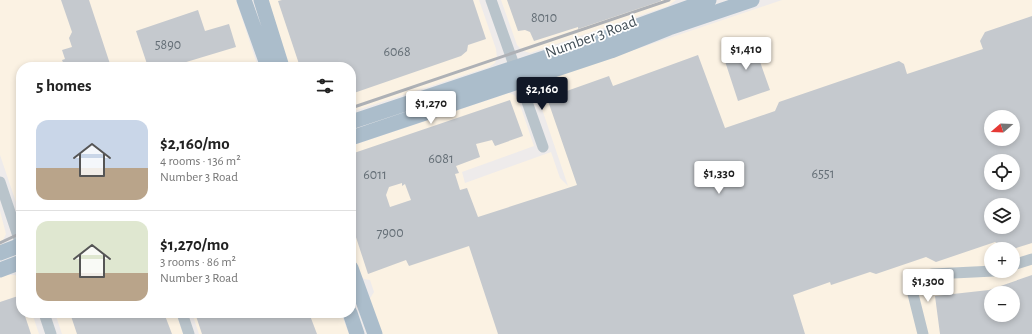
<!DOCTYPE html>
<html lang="en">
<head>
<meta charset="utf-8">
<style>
  body { margin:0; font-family:"Alegreya Sans",sans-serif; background:#f6f6f6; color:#222; height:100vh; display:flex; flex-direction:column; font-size:15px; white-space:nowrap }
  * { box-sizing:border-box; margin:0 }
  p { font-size:13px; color:#767676 }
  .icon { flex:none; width:22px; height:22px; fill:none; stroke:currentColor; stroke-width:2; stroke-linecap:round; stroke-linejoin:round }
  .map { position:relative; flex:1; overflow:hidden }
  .panel { position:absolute; left:16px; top:62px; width:340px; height:256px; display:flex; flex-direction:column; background:#fff; border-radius:16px; box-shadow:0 2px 6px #0003 }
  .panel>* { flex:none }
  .needle { width:26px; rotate:251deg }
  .buttons { position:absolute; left:984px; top:110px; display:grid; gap:8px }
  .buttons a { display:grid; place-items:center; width:36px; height:36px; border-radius:50%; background:#fff; box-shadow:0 2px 6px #0003; font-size:20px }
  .price { position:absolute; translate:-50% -34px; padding:0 9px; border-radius:4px; background:#fff; color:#222; font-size:13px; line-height:26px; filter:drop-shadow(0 1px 2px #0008) }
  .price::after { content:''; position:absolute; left:50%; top:24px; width:12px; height:9px; margin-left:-6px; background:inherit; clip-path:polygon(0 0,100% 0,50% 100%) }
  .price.current { background:#111827; color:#fff }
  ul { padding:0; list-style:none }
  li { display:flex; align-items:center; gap:12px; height:100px; padding:0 20px }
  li+li { border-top:1px solid #e0e0e0 }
  li span { display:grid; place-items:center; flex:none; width:112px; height:80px; border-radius:12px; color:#555 }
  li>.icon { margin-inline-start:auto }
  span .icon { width:48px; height:48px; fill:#fffc; stroke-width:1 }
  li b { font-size:17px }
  h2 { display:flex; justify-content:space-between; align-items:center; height:48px; padding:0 20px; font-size:17px }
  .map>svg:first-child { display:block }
</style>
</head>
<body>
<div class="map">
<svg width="1032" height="334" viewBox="0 0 1032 334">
  <rect width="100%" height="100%" fill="#eeebeb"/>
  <path fill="#fbf2e3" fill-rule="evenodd" d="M 0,0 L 236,0 L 258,67 L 21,67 L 21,217 L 0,155 Z
    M 266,0 L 479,0 L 496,49 L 497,58 L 495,63 L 489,67 L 351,112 L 351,67 L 288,67 Z
    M 501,0 L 676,0 L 668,6 L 530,53 L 523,51 L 517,45 Z
    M 782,0 L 1032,0 L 1032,334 L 380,334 L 369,300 L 374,292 L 370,280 L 364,279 L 360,275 L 351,250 L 351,146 L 509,93 L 514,95 L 518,99 L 534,146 L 462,172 L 465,183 L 551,152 L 560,178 L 568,186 L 540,103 L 536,99 L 533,92 L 536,83 ZM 991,117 L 1013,117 L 1013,139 L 991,139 ZM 991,161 L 1013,161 L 1013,183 L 991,183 ZM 991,205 L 1013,205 L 1013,227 L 991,227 ZM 991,249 L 1013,249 L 1013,271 L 991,271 ZM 991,293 L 1013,293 L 1013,315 L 991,315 Z
    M 0,211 L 6,234 L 0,246 Z
    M 6,275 L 15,275 L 21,280 L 21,313 L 32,313 L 39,334 L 0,334 L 0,277 Z
    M 55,313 L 176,313 L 183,334 L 62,334 Z
    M 192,313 L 341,313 L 349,334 L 199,334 Z"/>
  <path fill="#c5c9ce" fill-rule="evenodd" d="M 61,0 L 89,0 L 111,67 L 65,67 L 62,60 L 65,59 L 62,50 L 72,47 L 69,38 L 72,32 Z
    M 282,0 L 473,0 L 486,39 L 468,45 L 467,51 L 461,56 L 351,94 L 351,67 L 300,67 L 278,1 Z
    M 507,0 L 661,0 L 661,1 L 578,29 L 578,27 L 534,41 L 530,32 L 525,30 L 518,31 Z
    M 198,10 L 205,31 L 229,24 L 236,47 L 183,63 L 184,67 L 148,67 L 136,31 Z
    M 1032,16 L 1032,243 L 1013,249 L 1007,249 L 995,242 L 936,262 L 926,257 L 876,274 L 870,272 L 831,285 L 830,282 L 793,295 L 805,334 L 498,334 L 469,246 L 409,266 L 406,260 L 368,274 L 351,222 L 351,160 L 354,153 L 510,100 L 523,136 L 495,146 L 492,140 L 476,144 L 480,157 L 456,166 L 459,173 L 455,174 L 460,190 L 467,188 L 478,217 L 577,185 L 547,98 L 609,76 L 613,86 L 698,55 L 725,128 L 775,111 L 779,102 L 899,61 L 904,64 L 907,74 L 983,49 L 980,41 L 985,32 ZM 991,117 L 1013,117 L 1013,139 L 991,139 ZM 991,161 L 1013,161 L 1013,183 L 991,183 ZM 402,183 L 402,186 L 405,184 L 411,200 L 390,207 L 386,195 L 389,187 ZM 991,205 L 1013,205 L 1013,227 L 991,227 Z
    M 753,42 L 770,90 L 738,101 L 722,52 Z
    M 1032,275 L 1032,334 L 940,334 L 935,296 L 989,290 ZM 991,293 L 1013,293 L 1013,315 L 991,315 Z
    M 18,296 L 21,304 L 21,313 L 24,313 L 31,334 L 0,334 L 0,302 Z
    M 70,313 L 164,313 L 172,334 L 77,334 Z
    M 195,313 L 309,313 L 317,334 L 202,334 Z"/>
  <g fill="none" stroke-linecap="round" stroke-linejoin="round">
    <path stroke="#b9c4cb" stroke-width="11" d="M 491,0 L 543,147
      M 0,182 L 21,245
      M 1013,265 L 1032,259
      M 44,313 L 51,334
      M 182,313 L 189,334
      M 923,334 L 909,278 L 933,274 L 994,271"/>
    <path stroke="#abbdcb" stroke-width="15" d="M 244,0 L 268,67
      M 261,0 L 282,67
      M 351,122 L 607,37 L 709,0
      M 351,138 L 533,77 L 611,51 L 669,28 L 752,0
      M 0,253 L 21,245
      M 351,268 L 375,334
      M 0,270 L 21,262
      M 350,313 L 357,334"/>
    <path stroke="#aeb1b6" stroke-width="3" d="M 351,108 L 669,0
      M 0,243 L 21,233"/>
  </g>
  <g text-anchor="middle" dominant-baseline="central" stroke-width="3.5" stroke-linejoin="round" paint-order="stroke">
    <g font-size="14" fill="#646e76">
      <text x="544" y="18">8010</text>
      <text x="168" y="45">5890</text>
      <text x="397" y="52">6068</text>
      <text x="441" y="159">6081</text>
      <text x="823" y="174">6551</text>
      <text x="375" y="175">6011</text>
      <text x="390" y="233">7900</text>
    </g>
    <g font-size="16" fill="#445058" stroke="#fff">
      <text transform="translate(591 37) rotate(-20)">Number 3 Road</text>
    </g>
  </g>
</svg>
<div class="buttons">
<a><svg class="needle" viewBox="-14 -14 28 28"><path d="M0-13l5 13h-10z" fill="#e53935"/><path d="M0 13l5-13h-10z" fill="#767676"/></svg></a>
<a><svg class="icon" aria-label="locate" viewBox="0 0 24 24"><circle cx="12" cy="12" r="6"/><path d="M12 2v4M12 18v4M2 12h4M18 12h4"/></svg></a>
<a><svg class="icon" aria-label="layers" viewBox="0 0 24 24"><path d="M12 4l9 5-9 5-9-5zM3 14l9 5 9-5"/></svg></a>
<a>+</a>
<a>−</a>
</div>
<b class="price" style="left:746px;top:71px">$1,410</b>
<b class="price current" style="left:542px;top:111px">$2,160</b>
<b class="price" style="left:431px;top:125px">$1,270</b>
<b class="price" style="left:719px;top:195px">$1,330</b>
<b class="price" style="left:928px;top:303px">$1,300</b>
<section class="panel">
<h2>5 homes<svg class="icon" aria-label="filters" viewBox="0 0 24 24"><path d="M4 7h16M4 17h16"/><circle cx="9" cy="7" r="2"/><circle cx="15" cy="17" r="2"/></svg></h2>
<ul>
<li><span style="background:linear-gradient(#c9d6e8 60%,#b9a48a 0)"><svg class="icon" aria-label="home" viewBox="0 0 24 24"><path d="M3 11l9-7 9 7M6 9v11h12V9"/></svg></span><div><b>$2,160/mo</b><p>4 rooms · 136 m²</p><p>Number 3 Road</p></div></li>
<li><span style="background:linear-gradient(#dfe7d0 65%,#b9a48a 0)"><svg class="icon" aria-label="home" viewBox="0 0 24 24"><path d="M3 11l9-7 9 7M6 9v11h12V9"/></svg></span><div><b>$1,270/mo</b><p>3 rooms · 86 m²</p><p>Number 3 Road</p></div></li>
</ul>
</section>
</div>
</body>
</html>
